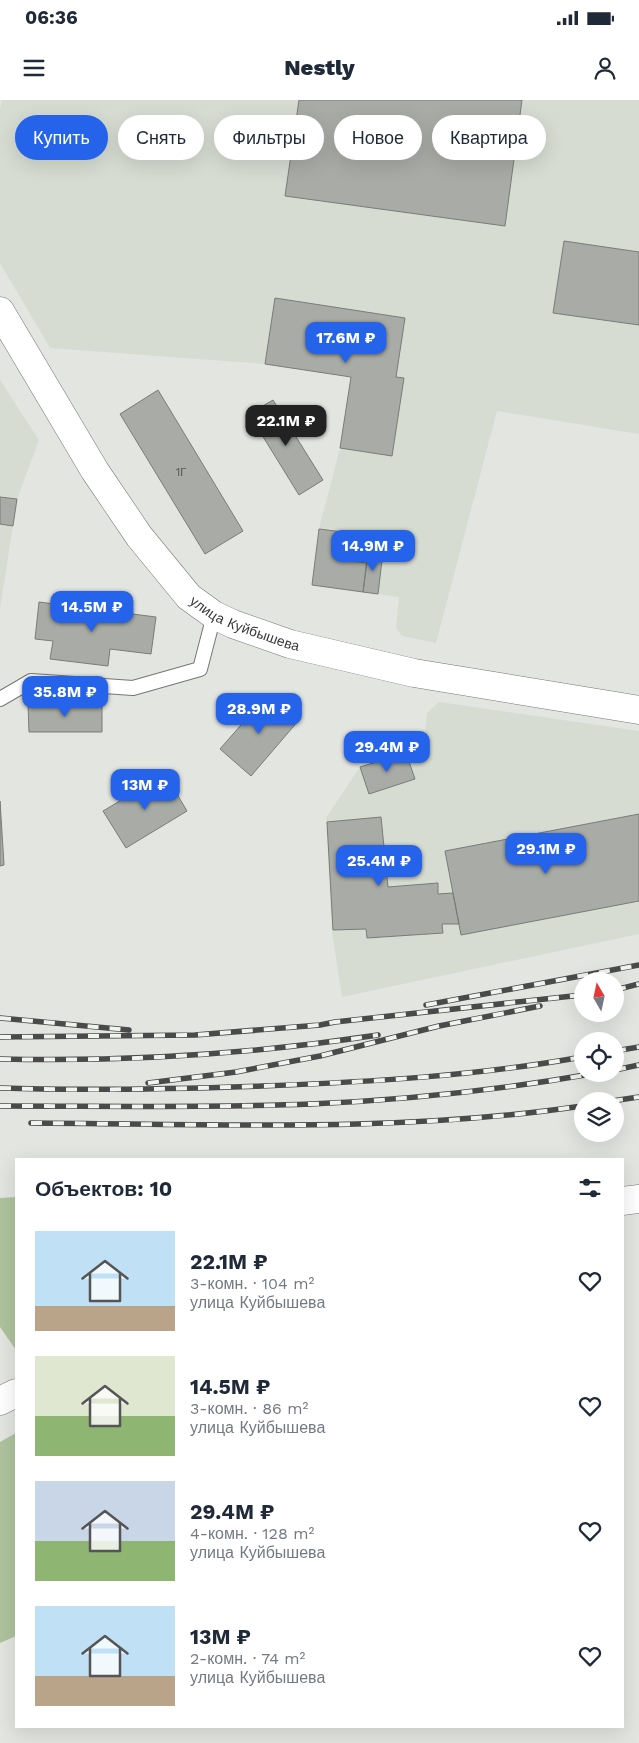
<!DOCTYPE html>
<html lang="ru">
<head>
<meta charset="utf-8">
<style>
  body { margin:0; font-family:"Work Sans",sans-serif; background:#f2f2f3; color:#1f2937; height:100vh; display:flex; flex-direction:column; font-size:19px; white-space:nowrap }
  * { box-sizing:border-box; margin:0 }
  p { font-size:16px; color:#747a83 }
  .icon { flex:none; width:28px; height:28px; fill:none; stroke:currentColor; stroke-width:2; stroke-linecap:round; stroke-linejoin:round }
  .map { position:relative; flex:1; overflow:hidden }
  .sheet { position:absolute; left:15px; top:1058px; width:609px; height:570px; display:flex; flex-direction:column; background:#fff; border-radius:0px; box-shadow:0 5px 20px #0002 }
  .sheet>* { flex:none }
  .guide { position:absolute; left:15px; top:15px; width:610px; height:45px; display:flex; gap:10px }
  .needle { width:32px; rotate:351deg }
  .controls { position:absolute; left:574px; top:872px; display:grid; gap:10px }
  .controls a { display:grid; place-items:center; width:50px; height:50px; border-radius:50%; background:#fff; box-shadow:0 5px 20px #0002; font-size:25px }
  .price { position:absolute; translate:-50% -42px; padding:0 11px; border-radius:10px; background:#2563eb; color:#fff; font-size:16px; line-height:32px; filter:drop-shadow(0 1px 2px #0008) }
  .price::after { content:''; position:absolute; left:50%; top:30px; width:15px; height:11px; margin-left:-8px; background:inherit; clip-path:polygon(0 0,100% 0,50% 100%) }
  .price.selected { background:#222; color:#fff }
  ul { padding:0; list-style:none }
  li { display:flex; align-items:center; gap:15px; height:125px; padding:0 20px }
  li span { display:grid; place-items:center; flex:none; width:140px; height:100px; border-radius:0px; color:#555 }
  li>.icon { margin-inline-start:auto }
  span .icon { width:60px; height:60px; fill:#fffc; stroke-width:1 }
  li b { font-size:21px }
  h2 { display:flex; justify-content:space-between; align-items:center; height:60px; padding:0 20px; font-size:21px }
  .tag { padding:0 18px; border-radius:22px; background:#fff; box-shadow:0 5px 20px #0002; font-size:18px; line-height:45px }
  .tag.selected { background:#2563eb; color:#fff }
  .status { display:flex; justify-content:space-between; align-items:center; height:35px; padding:0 25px; background:#fff; direction:ltr }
  .status svg { height:14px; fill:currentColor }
  header { display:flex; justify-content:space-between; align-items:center; height:65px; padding:0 20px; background:#fff; font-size:22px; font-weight:800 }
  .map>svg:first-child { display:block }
</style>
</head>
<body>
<div class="status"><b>06:36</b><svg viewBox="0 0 49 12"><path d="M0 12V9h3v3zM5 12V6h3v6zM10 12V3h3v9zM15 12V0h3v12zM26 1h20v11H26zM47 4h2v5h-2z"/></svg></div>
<header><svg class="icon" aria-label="menu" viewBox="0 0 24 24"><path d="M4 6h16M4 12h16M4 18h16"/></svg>Nestly<svg class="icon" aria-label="person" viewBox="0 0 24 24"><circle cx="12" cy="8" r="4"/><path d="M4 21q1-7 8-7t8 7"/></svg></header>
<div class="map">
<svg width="639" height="1643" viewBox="0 0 639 1643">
  <rect width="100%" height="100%" fill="#e3e5e1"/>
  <path fill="#d6dcd1" d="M 2,0 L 639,0 L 639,334 L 497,311 L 436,543 L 402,536 L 396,528 L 399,497 L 312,485 L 319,429 L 340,348 L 351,277 L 265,264 L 50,248 L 0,163 L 0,9 Z
    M 0,280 L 39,340 L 17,399 L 0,509 Z
    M 439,602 L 639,631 L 639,834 L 342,897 L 332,832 L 326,718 L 360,667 L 406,653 L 425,632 L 427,613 Z"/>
  <path fill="#aec39d" d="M 16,1097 L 16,1250 L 0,1227 L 0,1098 Z
    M 16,1333 L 16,1536 L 0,1543 L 0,1342 Z"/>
  <path fill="#a8aba6" stroke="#797c77" d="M 299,0 L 522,0 L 505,126 L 285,96 Z
    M 564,141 L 639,152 L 639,225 L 553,213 Z
    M 275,198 L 405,218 L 396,277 L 404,278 L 392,356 L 340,348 L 351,277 L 265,264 Z
    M 158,290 L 243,431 L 205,454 L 120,314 Z
    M 273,300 L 323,380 L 299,395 L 249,314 Z
    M 0,397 L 17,399 L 13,426 L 0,424 Z
    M 319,429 L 343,432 L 339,460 L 367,463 L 363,492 L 312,485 Z
    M 368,450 L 383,452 L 378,494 L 363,492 Z
    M 39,502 L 156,517 L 151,554 L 110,549 L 108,566 L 50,559 L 53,541 L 35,539 Z
    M 268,594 L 299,620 L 251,676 L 220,649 Z
    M 102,603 L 102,632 L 29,632 L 28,604 Z
    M 406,653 L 415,679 L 369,694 L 360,667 Z
    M 165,674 L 187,711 L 126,748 L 103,711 Z
    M 0,701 L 4,765 L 0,766 Z
    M 639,714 L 639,801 L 461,835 L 445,751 Z
    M 381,717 L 388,787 L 438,783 L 438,794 L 453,793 L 459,824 L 442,824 L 443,833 L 367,838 L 366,829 L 333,830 L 327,722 Z"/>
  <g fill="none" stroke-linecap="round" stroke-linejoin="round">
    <defs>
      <path id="service" d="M 0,599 L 31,581 L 133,588 L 200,569 L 214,515"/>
      <g id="tertiary">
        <path id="s1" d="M 0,211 L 95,371 L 139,436 L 189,497 L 214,515 L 233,524 L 290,544 L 414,573 L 639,610"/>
      </g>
      <path id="secondary" d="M 622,1101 L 639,1099
        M 0,1301 L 16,1293"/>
    </defs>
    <use href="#service" stroke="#757773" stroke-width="16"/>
    <use href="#tertiary" stroke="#757773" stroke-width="29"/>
    <use href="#secondary" stroke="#757773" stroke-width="29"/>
    <use href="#service" stroke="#fff" stroke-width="14"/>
    <use href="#tertiary" stroke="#fff" stroke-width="28"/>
    <use href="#secondary" stroke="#fff" stroke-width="28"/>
    <defs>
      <path id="rail" d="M 615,890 L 639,884
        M 426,905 L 639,865
        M 0,918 L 129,930
        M 0,937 L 195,935 L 320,925 L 335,922 L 582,895
        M 615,951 L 639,947
        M 0,959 C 126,962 253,954 378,935
        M 615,970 L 639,965
        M 148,983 L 236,972 L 320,956 L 439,926 L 540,906
        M 0,988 C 87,991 174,989 262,986 C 369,982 477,976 582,957
        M 612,1001 L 639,997
        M 0,1006 C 104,1006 208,1008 311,1004 C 405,1000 499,990 591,974
        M 31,1023 C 214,1024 400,1033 582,1006"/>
    </defs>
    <use href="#rail" stroke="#494a49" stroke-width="5.5"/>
    <use href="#rail" stroke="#f0f3ee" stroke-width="4" stroke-dasharray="11" stroke-linecap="butt"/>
  </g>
  <g text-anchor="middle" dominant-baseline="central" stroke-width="4" stroke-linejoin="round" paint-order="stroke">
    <g font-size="11" fill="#535553">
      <text x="181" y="372">1Г</text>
    </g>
    <g font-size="14" fill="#373837" stroke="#f0f3ee">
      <text stroke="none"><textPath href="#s1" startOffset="406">улица Куйбышева</textPath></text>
    </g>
  </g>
</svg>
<div class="controls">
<a><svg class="needle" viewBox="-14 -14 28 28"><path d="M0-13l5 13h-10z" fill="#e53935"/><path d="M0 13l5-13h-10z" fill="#747a83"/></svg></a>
<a><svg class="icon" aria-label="locate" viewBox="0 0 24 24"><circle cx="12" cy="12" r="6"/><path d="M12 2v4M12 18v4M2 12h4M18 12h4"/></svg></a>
<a><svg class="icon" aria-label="layers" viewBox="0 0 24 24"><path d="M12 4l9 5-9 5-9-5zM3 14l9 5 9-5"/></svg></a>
</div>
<b class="price" style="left:346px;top:264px">17.6M ₽</b>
<b class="price selected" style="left:286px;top:347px">22.1M ₽</b>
<b class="price" style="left:373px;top:472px">14.9M ₽</b>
<b class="price" style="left:92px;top:533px">14.5M ₽</b>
<b class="price" style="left:65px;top:618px">35.8M ₽</b>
<b class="price" style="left:259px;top:635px">28.9M ₽</b>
<b class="price" style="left:387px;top:673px">29.4M ₽</b>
<b class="price" style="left:145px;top:711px">13M ₽</b>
<b class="price" style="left:546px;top:775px">29.1M ₽</b>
<b class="price" style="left:379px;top:787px">25.4M ₽</b>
<div class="guide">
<a class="tag selected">Купить</a>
<a class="tag">Снять</a>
<a class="tag">Фильтры</a>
<a class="tag">Новое</a>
<a class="tag">Квартира</a>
</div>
<section class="sheet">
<h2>Объектов: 10<svg class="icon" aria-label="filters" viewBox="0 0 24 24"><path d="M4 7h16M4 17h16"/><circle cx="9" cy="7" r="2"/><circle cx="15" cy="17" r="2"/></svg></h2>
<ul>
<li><span style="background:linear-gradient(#bfe0f5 75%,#b9a48a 0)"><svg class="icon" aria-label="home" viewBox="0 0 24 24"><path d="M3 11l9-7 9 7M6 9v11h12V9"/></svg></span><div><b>22.1M ₽</b><p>3-комн. · 104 m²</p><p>улица Куйбышева</p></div><svg class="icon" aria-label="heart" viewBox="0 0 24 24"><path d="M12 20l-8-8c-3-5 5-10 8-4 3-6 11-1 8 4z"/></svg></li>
<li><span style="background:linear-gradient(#dfe7d0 60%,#8fb573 0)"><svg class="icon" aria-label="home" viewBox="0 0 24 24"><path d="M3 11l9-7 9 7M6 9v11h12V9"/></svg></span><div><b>14.5M ₽</b><p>3-комн. · 86 m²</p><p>улица Куйбышева</p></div><svg class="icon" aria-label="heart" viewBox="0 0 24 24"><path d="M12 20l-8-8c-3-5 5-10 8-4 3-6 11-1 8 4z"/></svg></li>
<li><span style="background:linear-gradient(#c9d6e8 60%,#8fb573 0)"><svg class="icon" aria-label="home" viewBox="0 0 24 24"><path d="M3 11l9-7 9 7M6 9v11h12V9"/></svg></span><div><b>29.4M ₽</b><p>4-комн. · 128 m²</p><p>улица Куйбышева</p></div><svg class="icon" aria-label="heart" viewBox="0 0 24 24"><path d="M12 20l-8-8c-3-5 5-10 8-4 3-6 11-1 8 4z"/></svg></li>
<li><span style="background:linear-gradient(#bfe0f5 70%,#b9a48a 0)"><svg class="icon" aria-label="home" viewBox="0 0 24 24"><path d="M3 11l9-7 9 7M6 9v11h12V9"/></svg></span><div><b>13M ₽</b><p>2-комн. · 74 m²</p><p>улица Куйбышева</p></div><svg class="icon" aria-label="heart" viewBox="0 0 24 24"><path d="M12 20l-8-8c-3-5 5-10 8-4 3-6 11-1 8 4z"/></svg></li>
</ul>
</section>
</div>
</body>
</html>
